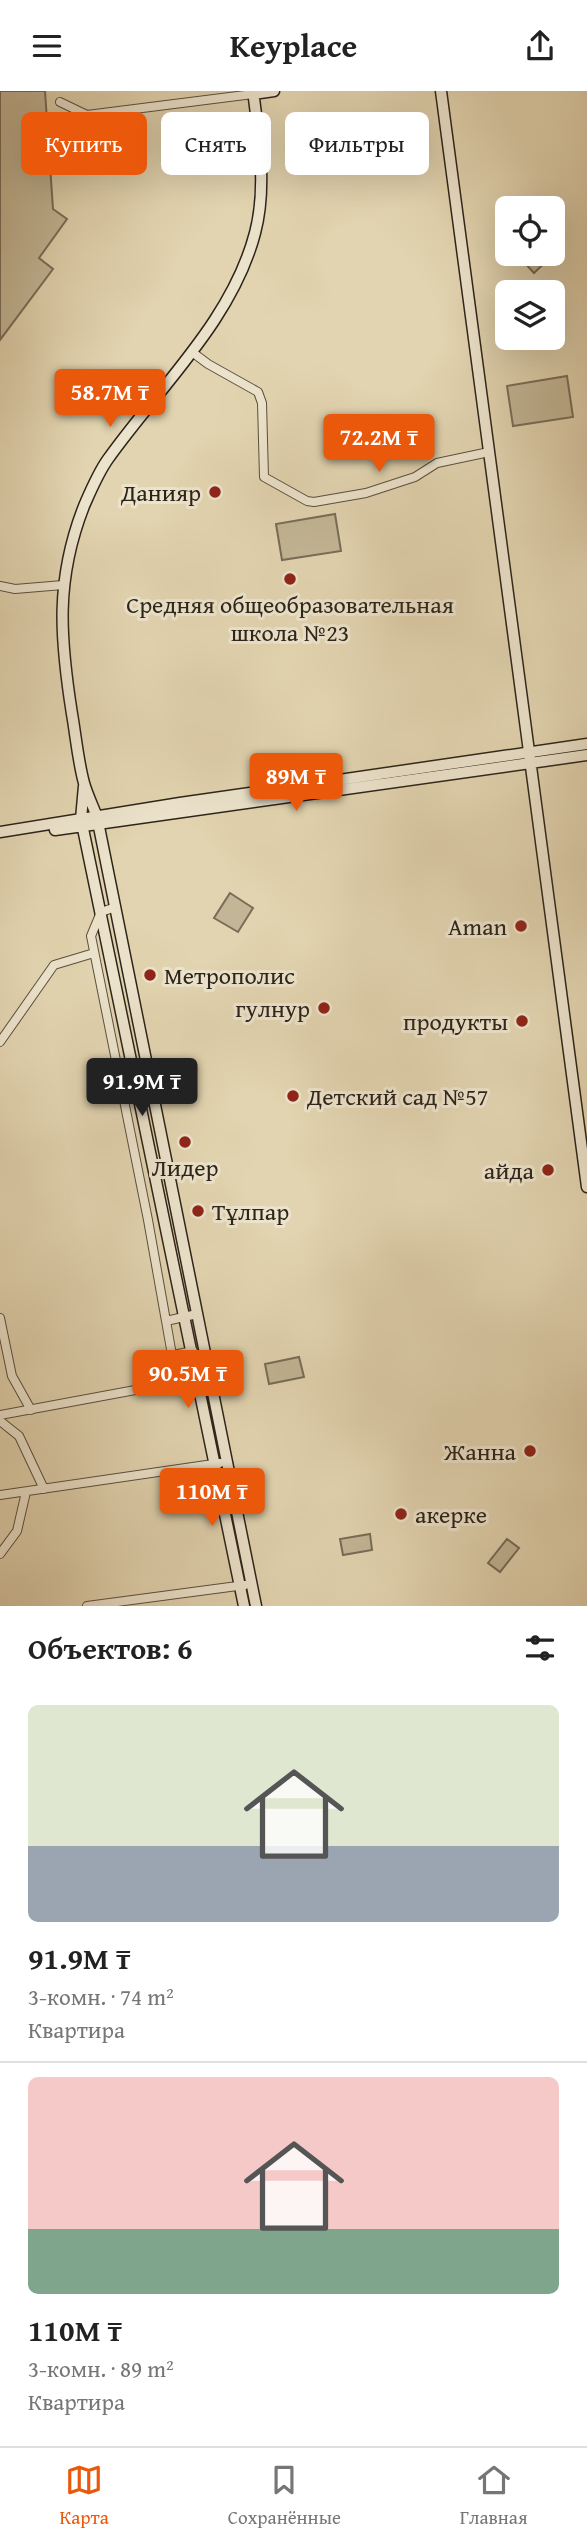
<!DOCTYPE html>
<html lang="ru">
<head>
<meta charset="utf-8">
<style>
  body { margin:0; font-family:"Gentium Book Plus",serif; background:#f6f6f6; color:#222; height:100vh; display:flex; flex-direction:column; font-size:26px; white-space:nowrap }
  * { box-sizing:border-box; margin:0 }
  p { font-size:23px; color:#767676 }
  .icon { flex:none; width:38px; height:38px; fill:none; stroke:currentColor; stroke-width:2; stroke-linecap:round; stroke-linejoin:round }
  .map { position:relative; height:1515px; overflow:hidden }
  .details { display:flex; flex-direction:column; background:#fff; flex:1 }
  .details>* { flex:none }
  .hud { position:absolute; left:21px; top:21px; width:546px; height:63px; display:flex; gap:14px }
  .fabs { position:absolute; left:495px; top:105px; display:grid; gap:14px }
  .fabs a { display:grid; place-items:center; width:70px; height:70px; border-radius:10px; background:#fff; box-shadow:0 7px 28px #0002; font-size:35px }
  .price { position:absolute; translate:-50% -60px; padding:0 16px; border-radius:7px; background:#ea580c; color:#fff; font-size:23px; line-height:46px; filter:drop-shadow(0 2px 4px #0008) }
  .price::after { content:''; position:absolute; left:50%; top:42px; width:21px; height:16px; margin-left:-10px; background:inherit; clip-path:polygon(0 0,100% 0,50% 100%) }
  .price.active { background:#222; color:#fff }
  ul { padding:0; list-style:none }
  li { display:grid; align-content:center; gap:14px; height:371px; padding:0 28px }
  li+li { border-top:2px solid #e0e0e0 }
  li span { display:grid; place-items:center; height:217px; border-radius:10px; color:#555 }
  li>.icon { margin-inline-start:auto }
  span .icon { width:126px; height:126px; fill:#fffc; stroke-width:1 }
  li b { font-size:30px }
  h2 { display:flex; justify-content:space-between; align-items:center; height:84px; padding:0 28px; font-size:30px }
  .pill { padding:0 24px; border-radius:10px; background:#fff; box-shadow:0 7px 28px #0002; font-size:24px; line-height:63px }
  .pill.active { background:#ea580c; color:#fff }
  header { display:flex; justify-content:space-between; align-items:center; height:91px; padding:0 28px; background:#fff; font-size:32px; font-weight:700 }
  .menu { display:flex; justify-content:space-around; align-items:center; height:98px; border-top:2px solid #e0e0e0; background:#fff; font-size:19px; color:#767676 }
  .menu a { display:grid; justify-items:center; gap:4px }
  .menu .active { color:#ea580c }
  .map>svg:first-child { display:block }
</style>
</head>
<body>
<header><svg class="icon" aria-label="menu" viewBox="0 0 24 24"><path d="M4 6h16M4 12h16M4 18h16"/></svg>Keyplace<svg class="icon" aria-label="share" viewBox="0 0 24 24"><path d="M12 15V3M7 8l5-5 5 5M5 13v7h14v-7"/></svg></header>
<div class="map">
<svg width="587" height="1515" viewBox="0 0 587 1515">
  <rect width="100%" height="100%" fill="#e2d4b0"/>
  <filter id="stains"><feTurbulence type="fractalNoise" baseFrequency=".00286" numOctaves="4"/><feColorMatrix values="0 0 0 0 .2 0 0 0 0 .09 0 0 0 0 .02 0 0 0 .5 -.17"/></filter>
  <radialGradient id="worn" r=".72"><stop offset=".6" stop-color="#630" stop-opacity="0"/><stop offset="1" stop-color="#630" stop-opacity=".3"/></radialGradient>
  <path fill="#c3b696" stroke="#786d58" stroke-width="2" d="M 0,0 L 45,0 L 53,118 L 67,128 L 39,167 L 53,178 L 0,249 Z
    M 553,156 L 557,160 L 534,182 L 524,171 L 533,163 L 553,163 Z
    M 567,285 L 573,326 L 513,335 L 507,295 Z
    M 335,423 L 341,460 L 282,469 L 276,433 Z
    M 230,802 L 253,817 L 238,841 L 214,827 Z
    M 299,1266 L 304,1286 L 269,1293 L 265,1273 Z
    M 370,1443 L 372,1459 L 343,1464 L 340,1448 Z
    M 507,1448 L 519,1457 L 500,1481 L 488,1472 Z"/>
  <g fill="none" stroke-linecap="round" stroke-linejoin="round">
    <defs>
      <path id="street" d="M 60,11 L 87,24 L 253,3
        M 192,261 L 208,273 L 258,301 L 262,312 L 264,386 L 307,410 L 314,411 L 366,402 L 415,386 L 437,372 L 489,361
        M 0,495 L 15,498 L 63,494
        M 116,816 L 101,821 L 91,845 L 148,1129 L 166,1230 L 197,1223
        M 0,951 L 54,874 L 94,862
        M 0,1227 L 12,1285 L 31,1319
        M 166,1230 L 172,1264
        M 0,1324 L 146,1297 L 164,1266 L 193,1260
        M 0,1330 L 19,1345 L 44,1398
        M 0,1404 L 220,1372
        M 0,1463 L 17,1440 L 26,1401
        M 87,1515 L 245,1494"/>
      <path id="secondary" d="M 253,0 C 259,46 267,97 255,142 C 232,230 159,296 108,368 C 98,382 91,399 84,415 C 55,489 60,547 72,623 C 76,646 78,670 84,692 C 87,703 93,715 97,726 L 256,1515
        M 441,0 L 587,1096
        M 253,3 L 274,0
        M 84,695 L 81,728 L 244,1515
        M 55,739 L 587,664
        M 0,741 L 180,712 L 587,653"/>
    </defs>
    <use href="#street" stroke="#5a503f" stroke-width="10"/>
    <use href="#secondary" stroke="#2c2419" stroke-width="13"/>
    <use href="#street" stroke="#ece3cc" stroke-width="8"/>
    <use href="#secondary" stroke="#ece3cc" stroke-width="10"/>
  </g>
  <g fill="#8f2418" stroke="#ece3cc" stroke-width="2.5">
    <circle cx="215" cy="401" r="7"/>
    <circle cx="290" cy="488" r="7"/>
    <circle cx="521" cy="835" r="7"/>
    <circle cx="150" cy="884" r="7"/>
    <circle cx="324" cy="917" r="7"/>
    <circle cx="522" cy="930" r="7"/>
    <circle cx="293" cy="1005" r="7"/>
    <circle cx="185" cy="1051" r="7"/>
    <circle cx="548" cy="1079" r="7"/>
    <circle cx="198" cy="1120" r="7"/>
    <circle cx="530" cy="1360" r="7"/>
    <circle cx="401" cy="1423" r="7"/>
  </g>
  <g text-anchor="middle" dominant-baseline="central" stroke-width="6" stroke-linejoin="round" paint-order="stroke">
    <g font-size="24" fill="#2c2419" stroke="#ece3cc" text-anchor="end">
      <text x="201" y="401">Данияр</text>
      <text x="290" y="513" text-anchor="middle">Средняя общеобразовательная<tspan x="290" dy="28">школа №23</tspan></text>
      <text x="507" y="835">Aman</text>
      <text x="164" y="884" text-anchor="start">Метрополис</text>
      <text x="310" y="917">гулнур</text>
      <text x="508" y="930">продукты</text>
      <text x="307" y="1005" text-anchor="start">Детский сад №57</text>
      <text x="185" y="1076" text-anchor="middle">Лидер</text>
      <text x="534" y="1079">айда</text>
      <text x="212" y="1120" text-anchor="start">Тұлпар</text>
      <text x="516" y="1360">Жанна</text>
      <text x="415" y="1423" text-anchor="start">акерке</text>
    </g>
  </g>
  <rect width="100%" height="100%" filter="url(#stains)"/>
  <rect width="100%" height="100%" fill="url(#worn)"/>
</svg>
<div class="fabs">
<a><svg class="icon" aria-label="locate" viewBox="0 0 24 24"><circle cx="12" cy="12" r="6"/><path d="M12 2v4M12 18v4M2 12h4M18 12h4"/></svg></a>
<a><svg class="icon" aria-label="layers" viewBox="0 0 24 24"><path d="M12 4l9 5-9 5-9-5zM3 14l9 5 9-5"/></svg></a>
</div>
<b class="price" style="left:110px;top:338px">58.7M ₸</b>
<b class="price" style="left:379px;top:383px">72.2M ₸</b>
<b class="price" style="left:296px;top:722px">89M ₸</b>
<b class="price active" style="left:142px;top:1027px">91.9M ₸</b>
<b class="price" style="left:188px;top:1319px">90.5M ₸</b>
<b class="price" style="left:212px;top:1437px">110M ₸</b>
<div class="hud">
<a class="pill active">Купить</a>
<a class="pill">Снять</a>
<a class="pill">Фильтры</a>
</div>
</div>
<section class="details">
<h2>Объектов: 6<svg class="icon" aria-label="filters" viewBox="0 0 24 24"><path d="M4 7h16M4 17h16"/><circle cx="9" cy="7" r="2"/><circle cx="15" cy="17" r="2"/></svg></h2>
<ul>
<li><span style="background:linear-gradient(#dfe7d0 65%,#9aa5b1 0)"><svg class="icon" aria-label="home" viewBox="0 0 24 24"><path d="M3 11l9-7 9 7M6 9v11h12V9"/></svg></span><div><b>91.9M ₸</b><p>3-комн. · 74 m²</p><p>Квартира</p></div></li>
<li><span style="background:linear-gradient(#f6c9c9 70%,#7fa58c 0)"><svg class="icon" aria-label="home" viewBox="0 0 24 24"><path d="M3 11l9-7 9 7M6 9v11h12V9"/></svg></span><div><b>110M ₸</b><p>3-комн. · 89 m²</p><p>Квартира</p></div></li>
</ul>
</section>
<nav class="menu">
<a class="active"><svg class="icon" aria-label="map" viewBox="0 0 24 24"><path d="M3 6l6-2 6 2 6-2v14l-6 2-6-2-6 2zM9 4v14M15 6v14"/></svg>Карта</a>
<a><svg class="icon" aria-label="saved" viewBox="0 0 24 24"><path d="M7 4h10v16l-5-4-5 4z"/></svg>Сохранённые</a>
<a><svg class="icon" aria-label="home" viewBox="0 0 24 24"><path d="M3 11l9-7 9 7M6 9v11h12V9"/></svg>Главная</a>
</nav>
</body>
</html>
